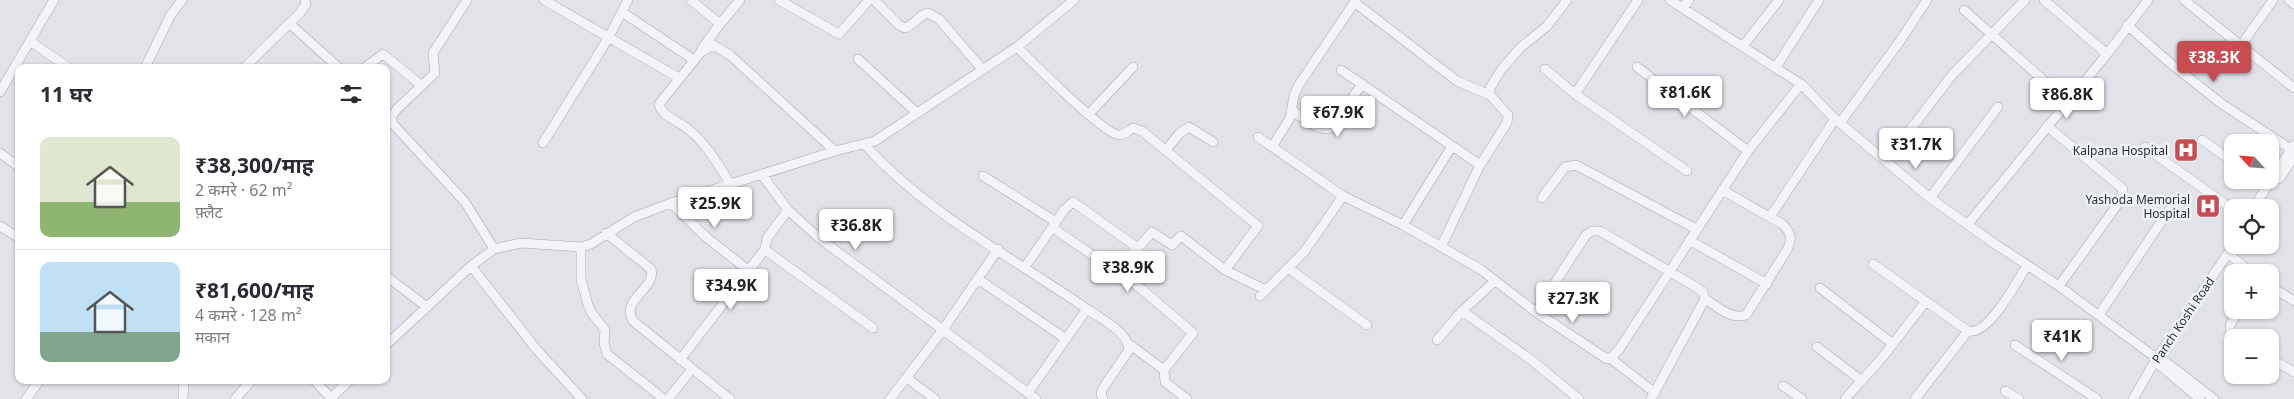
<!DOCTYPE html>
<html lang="hi">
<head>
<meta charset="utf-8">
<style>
  body { margin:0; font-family:"Noto Sans","Noto Sans Devanagari",sans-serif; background:#f2f2f3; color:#2b2b33; height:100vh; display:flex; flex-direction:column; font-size:19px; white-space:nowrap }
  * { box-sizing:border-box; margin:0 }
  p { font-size:16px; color:#7c7c81 }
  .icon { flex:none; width:28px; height:28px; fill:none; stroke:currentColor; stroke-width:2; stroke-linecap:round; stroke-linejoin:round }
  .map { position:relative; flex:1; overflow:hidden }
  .details { position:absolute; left:15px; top:64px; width:375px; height:320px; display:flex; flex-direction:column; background:#fff; border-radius:10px; box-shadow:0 1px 4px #0004 }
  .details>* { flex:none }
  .needle { width:32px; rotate:296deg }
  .tools { position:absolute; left:2224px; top:134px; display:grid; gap:10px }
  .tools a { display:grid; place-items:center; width:55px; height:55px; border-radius:10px; background:#fff; box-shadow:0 1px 4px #0004; font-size:25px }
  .price { position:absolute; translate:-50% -42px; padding:0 11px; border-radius:5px; background:#fff; color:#222; font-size:16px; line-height:32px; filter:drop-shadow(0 1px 2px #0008) }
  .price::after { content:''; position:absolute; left:50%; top:30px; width:15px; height:11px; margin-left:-8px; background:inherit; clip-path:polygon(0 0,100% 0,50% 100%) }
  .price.on { background:#c64d52; color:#fff }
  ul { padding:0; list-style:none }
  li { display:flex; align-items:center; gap:15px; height:125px; padding:0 25px }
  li+li { border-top:1px solid #e1e1e2 }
  li span { display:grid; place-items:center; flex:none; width:140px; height:100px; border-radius:10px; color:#555 }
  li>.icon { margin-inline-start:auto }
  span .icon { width:60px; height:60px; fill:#fffc; stroke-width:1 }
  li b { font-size:21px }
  h2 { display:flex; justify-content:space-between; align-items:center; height:60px; padding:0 25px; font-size:21px }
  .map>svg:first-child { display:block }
</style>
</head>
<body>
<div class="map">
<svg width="2294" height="399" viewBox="0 0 2294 399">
  <rect width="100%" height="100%" fill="#e1e3e9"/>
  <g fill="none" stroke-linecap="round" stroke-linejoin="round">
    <defs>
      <path id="minor" d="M 467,0 L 433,53 L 435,73 L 397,109 L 392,116 L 392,123 L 465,202 L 494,249
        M 544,0 L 679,78
        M 691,0 L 720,24
        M 779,0 L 839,34 L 869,0
        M 874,0 L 899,25 L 905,28 C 914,25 919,15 928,13 L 939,19 L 982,69
        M 1670,0 L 1801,84 L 1835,119 L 1930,198 L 1995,244 L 2059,286 L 2152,355 L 2158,356 L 2214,399
        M 2044,0 L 2107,54
        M 2184,0 L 2294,88
        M 2289,0 L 2294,4
        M 1354,2 L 1457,81 L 1490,95
        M 1683,8 L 1689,0
        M 1964,10 L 2067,101
        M 622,12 L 694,60
        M 289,23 L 339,68
        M 2127,25 L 2170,63 L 2222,104 L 2294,151
        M 30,41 L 69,68
        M 1743,46 L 1779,0
        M 1017,47 C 1031,61 1105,135 1119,135 C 1124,135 1128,131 1133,128 L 1142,131 L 1258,226 L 1225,270 L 1181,236 L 1172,245 L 1152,232 L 1138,248 L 1073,202 L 1064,210 L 1025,267
        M 2240,47 L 2273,0
        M 702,49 L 720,24 L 740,0
        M 858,59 L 916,112
        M 1637,67 L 1748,151
        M 1776,67 L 1819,0
        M 145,68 L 170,16 L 182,0
        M 244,68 L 300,13 L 306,4 L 305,0
        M 364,68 L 383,54 L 422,86
        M 1545,69 L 1575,94 L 1687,171
        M 1341,70 L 1480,165
        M 0,92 L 54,0
        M 1575,94 L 1638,0
        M 1292,111 C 1304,118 1317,132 1331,128 L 1362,84
        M 1089,114 L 1133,67
        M 1840,123 L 1900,41 L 1927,0
        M 2047,126 L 2123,189 L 2120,201 L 2059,286
        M 1258,137 L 1343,196 L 1403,225 L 1480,269 L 1536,312 L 1607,359 L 1613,356 L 1620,348 L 1748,151 L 1801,84
        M 2202,140 L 2232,161
        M 543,143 L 609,37 L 628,0
        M 865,145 C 927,214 1014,258 1090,311 C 1103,320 1129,333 1129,350 L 1103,388 L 1101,394 L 1103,399
        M 1272,147 L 1290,118 L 1294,96 L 1298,86 L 1356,0
        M 2145,147 L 2232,209
        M 1166,150 L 1179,134 L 1189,127 L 1213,142
        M 0,153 L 19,167
        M 1886,161 L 1953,74 L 2025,0
        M 762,175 L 788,210 L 819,238 L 1036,399
        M 983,176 L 1056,222
        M 2279,179 L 2294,157
        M 731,185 C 719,166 706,143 688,129 C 679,121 661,116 659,104 L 701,52 L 713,45 L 730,55 L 835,151
        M 1542,198 L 1565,167 L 1576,165 L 1696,229
        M 1930,198 L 1998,107
        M 671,203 L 706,237 L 748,270
        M 2253,208 L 2294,145
        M 788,210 L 767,238 L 765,249 L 768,252 L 873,328
        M 1770,217 L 1835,119
        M 1968,224 L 2107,54 L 2148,0
        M 1403,225 L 1452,146
        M 0,226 L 19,238
        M 1053,228 L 1139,287 L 1193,333 L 1164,370
        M 606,233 L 651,269 C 657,289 620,298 633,321 L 730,399
        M 1689,240 L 1767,284
        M 581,247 L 581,279 L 588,305 L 591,312 L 605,330 L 604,343 L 607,354 L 664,399
        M 1441,247 L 1480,165 L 1507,123 L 1508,115 L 1490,95 L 1490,88 L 1501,70 L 1520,48 L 1547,26 L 1567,0
        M 2228,253 L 2250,272
        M 1873,264 L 1968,331 C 1989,336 2016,282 2027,266
        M 471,266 L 537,350 L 582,399
        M 1288,268 L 1367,325
        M 1225,270 L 1266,290
        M 1117,272 L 1137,247
        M 386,276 L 427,307
        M 978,279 L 1066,339
        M 2270,286 L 2294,301
        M 1820,288 L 1893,344
        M 1260,296 L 1304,252 L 1343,196
        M 1705,299 C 1718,307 1731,320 1746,315 L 1787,250 C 1792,239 1792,233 1782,224 L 1722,190
        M 1462,311 L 1530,359 L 1579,399
        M 1536,312 L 1586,235 L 1592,231 L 1600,231 L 1696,287 L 1703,292 L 1705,299 L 1651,399
        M 2099,315 L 2169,210
        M 2235,338 L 2230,332 L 2230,325 L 2239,310
        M 1437,340 L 1462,311 L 1495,281
        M 1129,344 L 1164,370 L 1165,382 L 1187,399
        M 386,345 L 471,266 L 494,249 L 521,243 L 581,247 L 591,244 L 634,217 L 671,203 L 835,151 L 875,141 L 1017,47 L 1074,0
        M 2015,345 L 2097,399
        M 1817,347 L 1862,381
        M 2153,357 L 2155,361 L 2200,399
        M 1610,358 L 1655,393
        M 2270,358 L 2294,372
        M 680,360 L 765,249
        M 908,379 L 935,399
        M 314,380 L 331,398
        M 1783,386 L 1802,399
        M 2005,391 L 2019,399
        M 1028,393 L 1087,309
        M 26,399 L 40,380
        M 183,399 L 184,380
        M 235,399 L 252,380
        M 330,399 L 350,380
        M 668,399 L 692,369
        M 890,399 L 942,331 L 998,249
        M 1845,399 L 1882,358 L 1926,301
        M 1915,399 L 1968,331
        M 2133,399 L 2158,356 L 2231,249 L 2232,241"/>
    </defs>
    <use href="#minor" stroke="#a6a9b3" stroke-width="10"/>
    <use href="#minor" stroke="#f3f4f7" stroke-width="9"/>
  </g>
  <defs>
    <symbol id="hospital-square" viewBox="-11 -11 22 22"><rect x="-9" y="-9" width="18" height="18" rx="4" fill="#c64d52" stroke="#f0f2f6"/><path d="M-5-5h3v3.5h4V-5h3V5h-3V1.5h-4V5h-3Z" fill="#fff"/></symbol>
  </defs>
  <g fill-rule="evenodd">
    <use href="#hospital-square" x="2172" y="136" width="28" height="28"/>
    <use href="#hospital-square" x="2194" y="192" width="28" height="28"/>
  </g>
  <g text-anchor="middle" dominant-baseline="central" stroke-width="5" stroke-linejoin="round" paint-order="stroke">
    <g font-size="12" fill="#2a2f3f" stroke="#f0f2f6" text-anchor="end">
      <text x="2168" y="150">Kalpana Hospital</text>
      <text x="2190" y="199">Yashoda Memorial<tspan x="2190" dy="14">Hospital</tspan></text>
    </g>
    <g font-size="12" fill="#2a2f3f" stroke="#f0f2f6">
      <text transform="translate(2183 320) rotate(-56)">Panch Koshi Road</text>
    </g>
  </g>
</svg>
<div class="tools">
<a><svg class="needle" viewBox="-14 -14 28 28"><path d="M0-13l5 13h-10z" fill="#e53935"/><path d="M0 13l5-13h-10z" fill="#7c7c81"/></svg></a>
<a><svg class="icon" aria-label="locate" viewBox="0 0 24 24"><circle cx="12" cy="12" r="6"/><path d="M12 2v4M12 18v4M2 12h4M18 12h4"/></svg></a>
<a>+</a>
<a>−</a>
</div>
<b class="price on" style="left:2214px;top:83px">₹38.3K</b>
<b class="price" style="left:1685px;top:118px">₹81.6K</b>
<b class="price" style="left:2067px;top:120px">₹86.8K</b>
<b class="price" style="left:1338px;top:138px">₹67.9K</b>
<b class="price" style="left:1916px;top:170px">₹31.7K</b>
<b class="price" style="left:715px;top:229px">₹25.9K</b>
<b class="price" style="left:856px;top:251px">₹36.8K</b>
<b class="price" style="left:1128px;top:293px">₹38.9K</b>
<b class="price" style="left:731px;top:311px">₹34.9K</b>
<b class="price" style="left:1573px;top:324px">₹27.3K</b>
<b class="price" style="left:2062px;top:362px">₹41K</b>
<section class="details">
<h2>11 घर<svg class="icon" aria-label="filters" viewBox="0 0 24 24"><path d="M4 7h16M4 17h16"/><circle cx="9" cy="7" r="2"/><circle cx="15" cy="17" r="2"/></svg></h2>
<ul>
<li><span style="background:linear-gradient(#dfe7d0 65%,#8fb573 0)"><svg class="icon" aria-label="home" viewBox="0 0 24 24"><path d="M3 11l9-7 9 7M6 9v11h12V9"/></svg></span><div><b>₹38,300/माह</b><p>2 कमरे · 62 m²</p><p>फ़्लैट</p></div></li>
<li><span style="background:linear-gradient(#bfe0f5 70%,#7fa58c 0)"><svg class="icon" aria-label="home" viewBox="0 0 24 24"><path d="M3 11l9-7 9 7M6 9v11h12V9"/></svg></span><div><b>₹81,600/माह</b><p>4 कमरे · 128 m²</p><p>मकान</p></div></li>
</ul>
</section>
</div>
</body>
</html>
